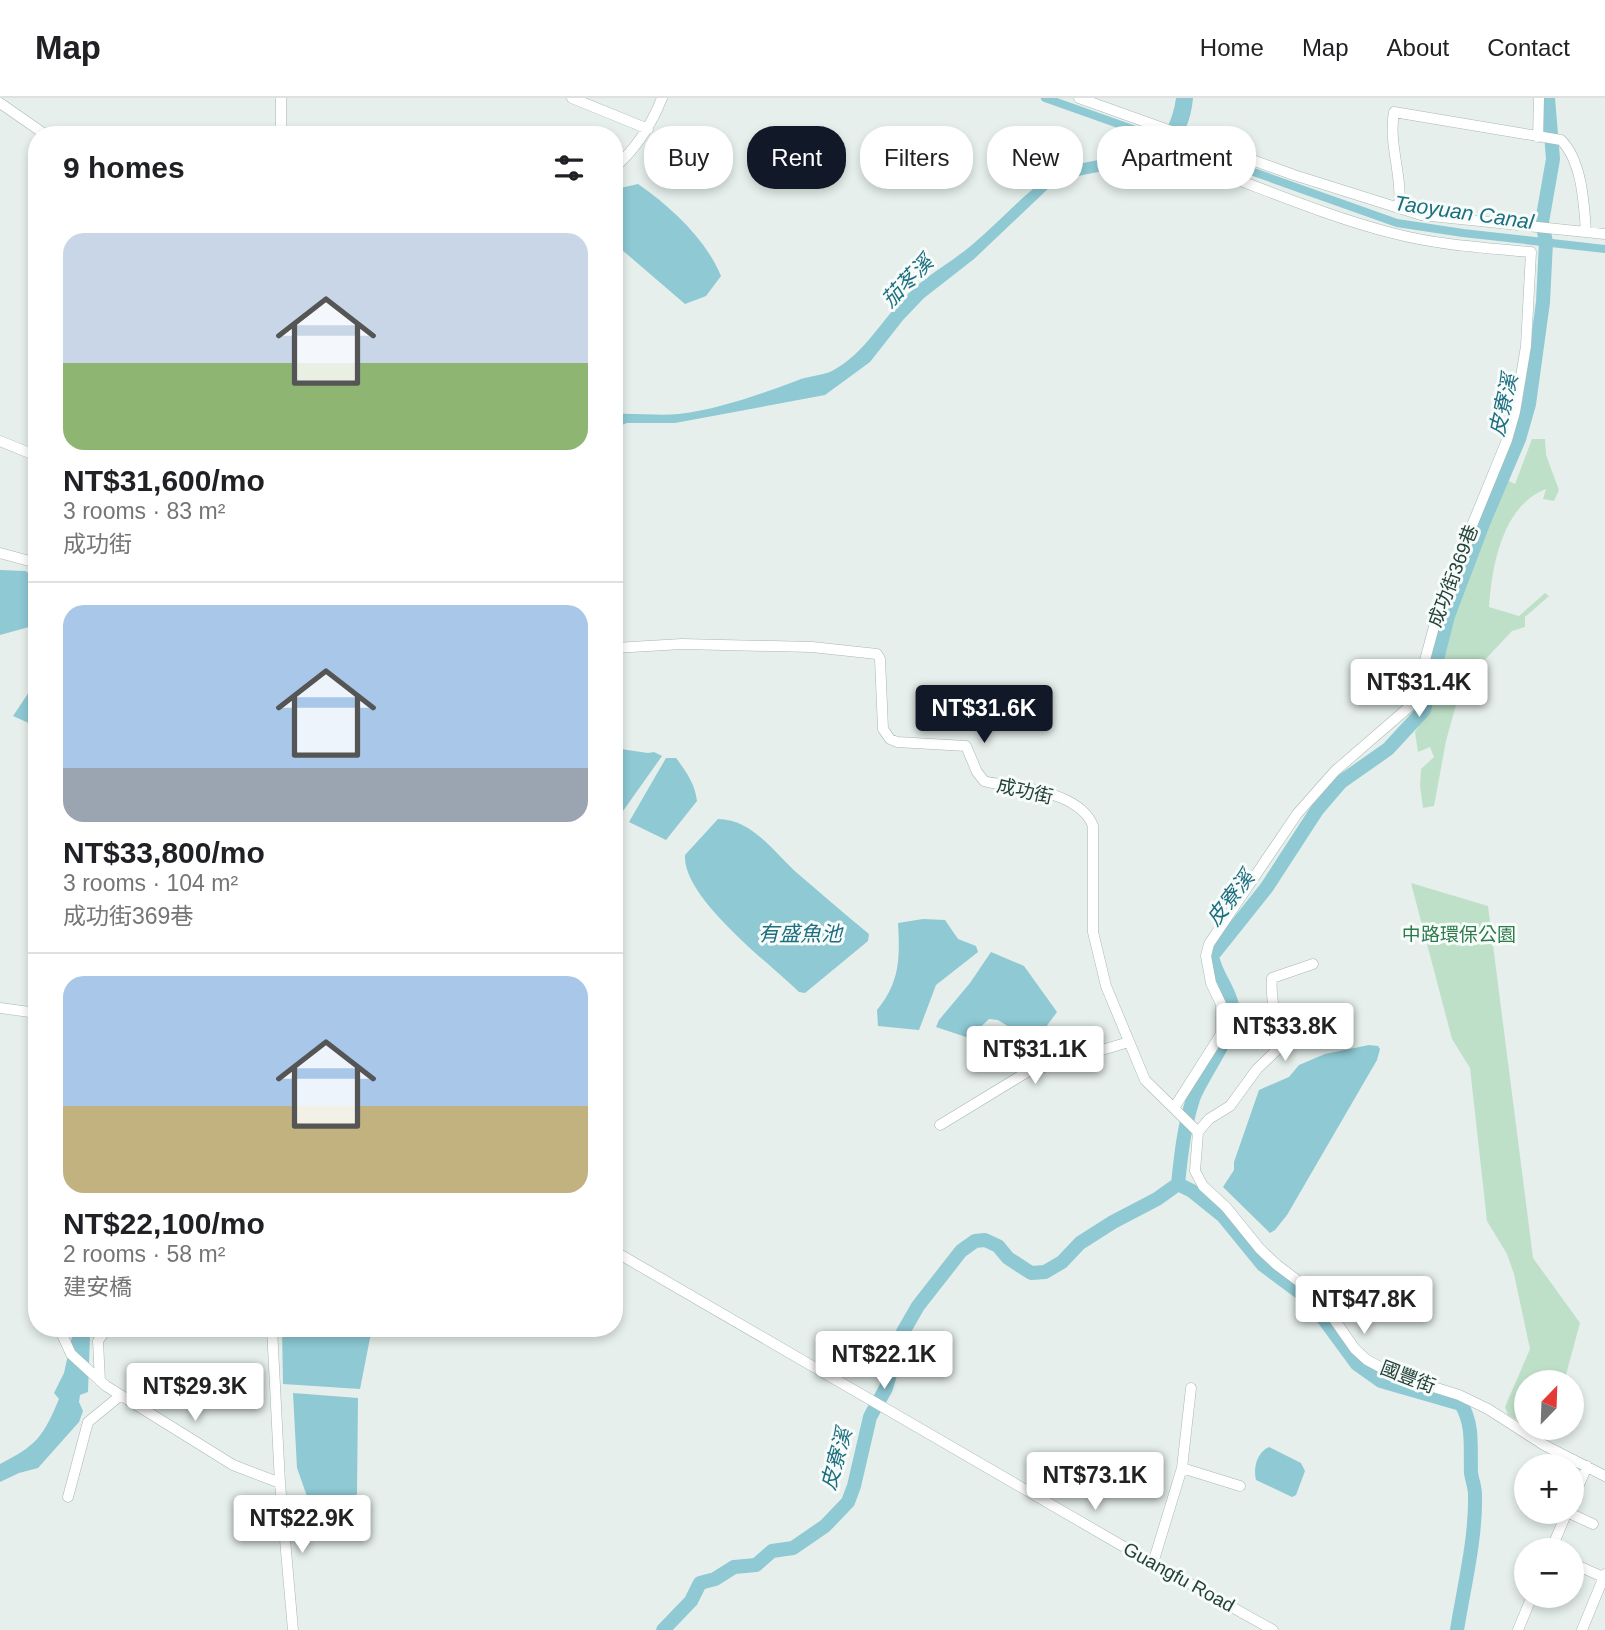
<!DOCTYPE html>
<html lang="en">
<head>
<meta charset="utf-8">
<style>
  body { margin:0; font-family:Arial,"Noto Sans TC",sans-serif; background:#f6f6f6; color:#202124; height:100vh; display:flex; flex-direction:column; font-size:26px; white-space:nowrap }
  * { box-sizing:border-box; margin:0 }
  p { font-size:23px; color:#757577 }
  .icon { flex:none; width:38px; height:38px; fill:none; stroke:currentColor; stroke-width:2; stroke-linecap:round; stroke-linejoin:round }
  .map { position:relative; flex:1; overflow:hidden }
  .panel { position:absolute; left:28px; top:28px; width:595px; height:1211px; display:flex; flex-direction:column; background:#fff; border-radius:28px; box-shadow:0 4px 10px #0003 }
  .panel>* { flex:none }
  .banner { position:absolute; left:644px; top:28px; width:665px; height:63px; display:flex; gap:14px }
  .needle { width:46px; rotate:23deg }
  .tools { position:absolute; left:1514px; top:1272px; display:grid; gap:14px }
  .tools a { display:grid; place-items:center; width:70px; height:70px; border-radius:50%; background:#fff; box-shadow:0 4px 10px #0003; font-size:35px }
  .price { position:absolute; translate:-50% -60px; padding:0 16px; border-radius:7px; background:#fff; color:#222; font-size:23px; line-height:46px; filter:drop-shadow(0 2px 4px #0008) }
  .price::after { content:''; position:absolute; left:50%; top:42px; width:21px; height:16px; margin-left:-10px; background:inherit; clip-path:polygon(0 0,100% 0,50% 100%) }
  .price.active { background:#111827; color:#fff }
  ul { padding:0; list-style:none }
  li { display:grid; align-content:center; gap:14px; height:371px; padding:0 35px }
  li+li { border-top:2px solid #e0e0e0 }
  li span { display:grid; place-items:center; height:217px; border-radius:21px; color:#555 }
  li>.icon { margin-inline-start:auto }
  span .icon { width:126px; height:126px; fill:#fffc; stroke-width:1 }
  li b { font-size:30px }
  h2 { display:flex; justify-content:space-between; align-items:center; height:84px; padding:0 35px; font-size:30px }
  .tag { padding:0 24px; border-radius:28px; background:#fff; box-shadow:0 4px 10px #0003; font-size:24px; line-height:63px }
  .tag.active { background:#111827; color:#fff }
  header { display:flex; align-items:center; gap:42px; box-sizing:border-box; height:98px; padding:0 35px; background:#fff; border-bottom:2px solid #e0e0e0 }
  header strong { font-size:33px }
  nav { display:flex; gap:38px; margin-inline-start:auto; font-size:24px }
  .map>svg:first-child { display:block }
</style>
</head>
<body>
<header>
<strong>Map</strong>
<nav><a>Home</a><a>Map</a><a>About</a><a>Contact</a></nav>
</header>
<div class="map">
<svg width="1605" height="1532" viewBox="0 0 1605 1532">
  <rect width="100%" height="100%" fill="#e6efeb"/>
  <path fill="#bfe0c8" d="M 1532,341 L 1545,341 L 1546,357 L 1559,392 L 1554,403 L 1543,401 L 1546,391 C 1502,408 1492,468 1489,509 L 1519,518 L 1545,495 L 1549,498 L 1525,519 L 1525,529 L 1512,533 L 1464,584 L 1457,603 L 1446,643 L 1434,708 L 1423,710 L 1420,687 L 1421,671 L 1434,659 L 1430,649 L 1418,654 L 1415,634 L 1428,612 L 1452,518 L 1499,397 L 1507,382 L 1515,386 Z
    M 1411,785 L 1488,808 L 1533,1160 L 1580,1225 L 1564,1284 L 1526,1284 L 1526,1327 L 1508,1317 L 1505,1309 L 1530,1251 L 1514,1176 L 1507,1156 L 1487,1123 L 1470,970 L 1452,941 Z"/>
  <path fill="#8ec9d4" d="M 1176,0 L 1193,0 C 1187,67 1136,66 1083,77 C 1071,80 1062,81 1052,87 L 974,161 L 924,200 L 903,222 L 870,264 L 825,297 L 675,325 L 627,325 L 614,330 L 615,316 C 636,315 658,318 679,316 C 719,311 758,297 796,283 C 807,278 821,278 832,273 C 865,256 883,219 910,194 C 929,176 953,163 973,146 C 997,126 1019,101 1044,82 C 1091,45 1165,81 1176,0 Z
    M 638,86 C 671,109 705,140 721,178 L 706,198 L 685,206 L 614,145 L 614,94 L 616,91 Z
    M 0,472 L 25,473 L 37,479 L 37,619 L 33,627 L 13,618 L 29,594 L 29,572 L 33,562 L 29,529 L 0,537 Z
    M 614,650 L 648,655 L 654,654 L 662,658 L 618,720 L 614,719 Z
    M 666,660 L 676,660 C 686,673 695,686 697,703 L 666,742 L 629,724 Z
    M 718,721 C 752,721 774,754 797,775 C 821,795 844,816 869,836 L 868,843 L 805,895 L 799,894 C 769,865 682,799 685,757 Z
    M 923,821 L 945,822 L 958,841 L 976,848 L 978,854 L 936,887 L 919,932 L 878,928 L 877,912 C 900,884 900,860 898,825 Z
    M 991,854 L 1024,868 L 1057,914 L 1034,945 L 998,922 L 989,921 L 969,940 L 936,929 L 939,922 L 970,885 Z
    M 1369,947 L 1378,948 L 1380,951 L 1377,962 L 1287,1117 L 1275,1132 L 1270,1135 L 1223,1089 L 1234,1072 L 1234,1064 L 1259,992 L 1289,979 L 1299,967 L 1325,956 Z
    M 74,1230 L 92,1230 L 90,1237 L 88,1294 L 80,1297 L 79,1304 L 83,1313 L 79,1324 L 38,1370 L 19,1375 L 0,1384 L 0,1366 C 37,1347 43,1339 59,1301 L 54,1295 L 64,1275 Z
    M 282,1230 L 372,1230 L 360,1291 L 283,1286 Z
    M 293,1295 L 358,1300 L 357,1395 C 350,1419 334,1422 311,1421 L 308,1401 L 297,1370 Z
    M 1269,1349 L 1301,1365 L 1305,1373 L 1296,1397 L 1292,1399 L 1256,1382 C 1253,1370 1257,1354 1269,1349 Z"/>
  <g fill="none" stroke-linecap="round" stroke-linejoin="round">
    <path stroke="#8ec9d4" stroke-width="8" d="M 1045,0 L 1397,125 L 1463,135 L 1605,151"/>
    <path stroke="#8ec9d4" stroke-width="14" d="M 1178,1086 C 1181,1057 1184,1029 1193,1001 C 1201,978 1235,935 1233,913 C 1231,893 1215,877 1212,858 L 1267,789 L 1317,712 L 1341,684 L 1388,651 L 1424,612 L 1448,518 L 1484,423 L 1519,341 L 1529,306 L 1543,204 L 1546,144 L 1542,124 L 1553,61 L 1548,0
      M 1178,1086 L 1192,1093 L 1223,1118 L 1263,1167 L 1310,1202 L 1357,1266 L 1381,1283 L 1461,1306 C 1474,1327 1470,1351 1471,1375 C 1472,1382 1475,1389 1475,1397 C 1476,1441 1464,1488 1457,1532
      M 663,1532 L 691,1503 L 700,1485 L 715,1481 L 734,1469 L 756,1467 L 772,1453 L 793,1450 L 825,1428 L 848,1404 L 854,1388 L 870,1319 L 886,1290 L 903,1234 L 918,1208 L 961,1153 L 975,1143 L 985,1142 L 998,1148 L 1008,1160 L 1031,1175 L 1045,1174 L 1062,1164 L 1080,1145 L 1113,1124 L 1157,1101 L 1178,1086"/>
    <defs>
      <path id="minor" d="M 572,0 L 648,31
        M 1079,0 L 1294,77 L 1421,117 L 1605,136
        M 0,5 L 46,37
        M 281,37 L 281,0
        M 1538,39 L 1539,0
        M 614,70 C 637,50 651,28 662,0
        M 1399,110 C 1403,79 1388,46 1394,14 L 1561,42 C 1582,63 1584,105 1586,134
        M 0,343 L 37,358
        M 0,455 L 37,465
        M 614,550 L 682,546 L 812,549 L 877,556 L 880,561 L 883,631 L 890,641 L 897,644 L 966,648 L 977,674 L 984,683 C 995,687 1006,685 1017,688 C 1043,693 1083,701 1093,728 L 1093,834 L 1106,888 L 1145,982 L 1198,1034 L 1195,1073 L 1203,1088 L 1226,1109 L 1260,1151 L 1277,1167 L 1317,1197 L 1355,1251 L 1367,1262 L 1395,1277 L 1459,1297 L 1488,1311 L 1544,1347 L 1605,1378
        M 0,910 L 37,915
        M 1174,1010 L 1221,936 L 1221,906 L 1211,885 L 1206,858 L 1209,846 L 1297,716 L 1335,673 L 1409,609 L 1415,599 L 1441,503 L 1507,342 L 1515,314 L 1526,248 L 1531,154 C 1485,150 1437,147 1392,135 C 1318,116 1247,83 1174,59 L 1187,37
        M 940,1027 L 1027,974 L 1129,944
        M 1198,1034 L 1209,1021 L 1230,1008 L 1257,971 L 1278,951 C 1280,927 1269,904 1272,880 L 1313,866
        M 614,1153 L 1119,1446 L 1273,1532
        M 59,1230 L 71,1256 L 106,1288 L 233,1367 L 280,1385
        M 272,1230 L 280,1385 L 293,1532
        M 100,1283 L 98,1243 L 107,1230
        M 1182,1370 L 1240,1388
        M 68,1399 L 88,1324 L 121,1297
        M 1572,1403 L 1587,1368
        M 1551,1452 L 1567,1414 L 1593,1426
        M 1153,1465 L 1182,1370 L 1191,1290
        M 1572,1465 L 1605,1480
        M 1518,1532 L 1532,1498
        M 1582,1532 L 1605,1476"/>
    </defs>
    <use href="#minor" stroke="#a8b8b2" stroke-width="11"/>
    <use href="#minor" stroke="#fff" stroke-width="10"/>
  </g>
  <g text-anchor="middle" dominant-baseline="central" stroke-width="6" stroke-linejoin="round" paint-order="stroke">
    <g font-size="19" fill="#24423a" stroke="#f7fbf9">
      <text transform="translate(1453 478) rotate(-69)">成功街369巷</text>
      <text transform="translate(1025 693) rotate(13)">成功街</text>
      <text transform="translate(1408 1279) rotate(21)">國豐街</text>
      <text transform="translate(1179 1479) rotate(29)">Guangfu Road</text>
    </g>
    <g font-size="19" fill="#2d7a4b" stroke="#f7fbf9">
      <text x="1459" y="836">中路環保公園</text>
    </g>
    <g font-size="21" font-style="italic" fill="#1c6f80" stroke="#f7fbf9">
      <text transform="translate(1464 114) rotate(8)">Taoyuan Canal</text>
      <text transform="translate(907 183) rotate(-46)">茄苳溪</text>
      <text transform="translate(1503 307) rotate(-77)">皮寮溪</text>
      <text transform="translate(1230 800) rotate(-52)">皮寮溪</text>
      <text x="800" y="835">有盛魚池</text>
      <text transform="translate(836 1361) rotate(-74)">皮寮溪</text>
    </g>
  </g>
</svg>
<div class="tools">
<a><svg class="needle" viewBox="-14 -14 28 28"><path d="M0-13l5 13h-10z" fill="#e53935"/><path d="M0 13l5-13h-10z" fill="#757577"/></svg></a>
<a>+</a>
<a>−</a>
</div>
<b class="price" style="left:1419px;top:621px">NT$31.4K</b>
<b class="price active" style="left:984px;top:647px">NT$31.6K</b>
<b class="price" style="left:1285px;top:965px">NT$33.8K</b>
<b class="price" style="left:1035px;top:988px">NT$31.1K</b>
<b class="price" style="left:1364px;top:1238px">NT$47.8K</b>
<b class="price" style="left:884px;top:1293px">NT$22.1K</b>
<b class="price" style="left:195px;top:1325px">NT$29.3K</b>
<b class="price" style="left:1095px;top:1414px">NT$73.1K</b>
<b class="price" style="left:302px;top:1457px">NT$22.9K</b>
<div class="banner">
<a class="tag">Buy</a>
<a class="tag active">Rent</a>
<a class="tag">Filters</a>
<a class="tag">New</a>
<a class="tag">Apartment</a>
</div>
<section class="panel">
<h2>9 homes<svg class="icon" aria-label="filters" viewBox="0 0 24 24"><path d="M4 7h16M4 17h16"/><circle cx="9" cy="7" r="2"/><circle cx="15" cy="17" r="2"/></svg></h2>
<ul>
<li><span style="background:linear-gradient(#c9d6e8 60%,#8fb573 0)"><svg class="icon" aria-label="home" viewBox="0 0 24 24"><path d="M3 11l9-7 9 7M6 9v11h12V9"/></svg></span><div><b>NT$31,600/mo</b><p>3 rooms · 83 m²</p><p>成功街</p></div></li>
<li><span style="background:linear-gradient(#a9c7e8 75%,#9aa5b1 0)"><svg class="icon" aria-label="home" viewBox="0 0 24 24"><path d="M3 11l9-7 9 7M6 9v11h12V9"/></svg></span><div><b>NT$33,800/mo</b><p>3 rooms · 104 m²</p><p>成功街369巷</p></div></li>
<li><span style="background:linear-gradient(#a9c7e8 60%,#c2b280 0)"><svg class="icon" aria-label="home" viewBox="0 0 24 24"><path d="M3 11l9-7 9 7M6 9v11h12V9"/></svg></span><div><b>NT$22,100/mo</b><p>2 rooms · 58 m²</p><p>建安橋</p></div></li>
</ul>
</section>
</div>
</body>
</html>
